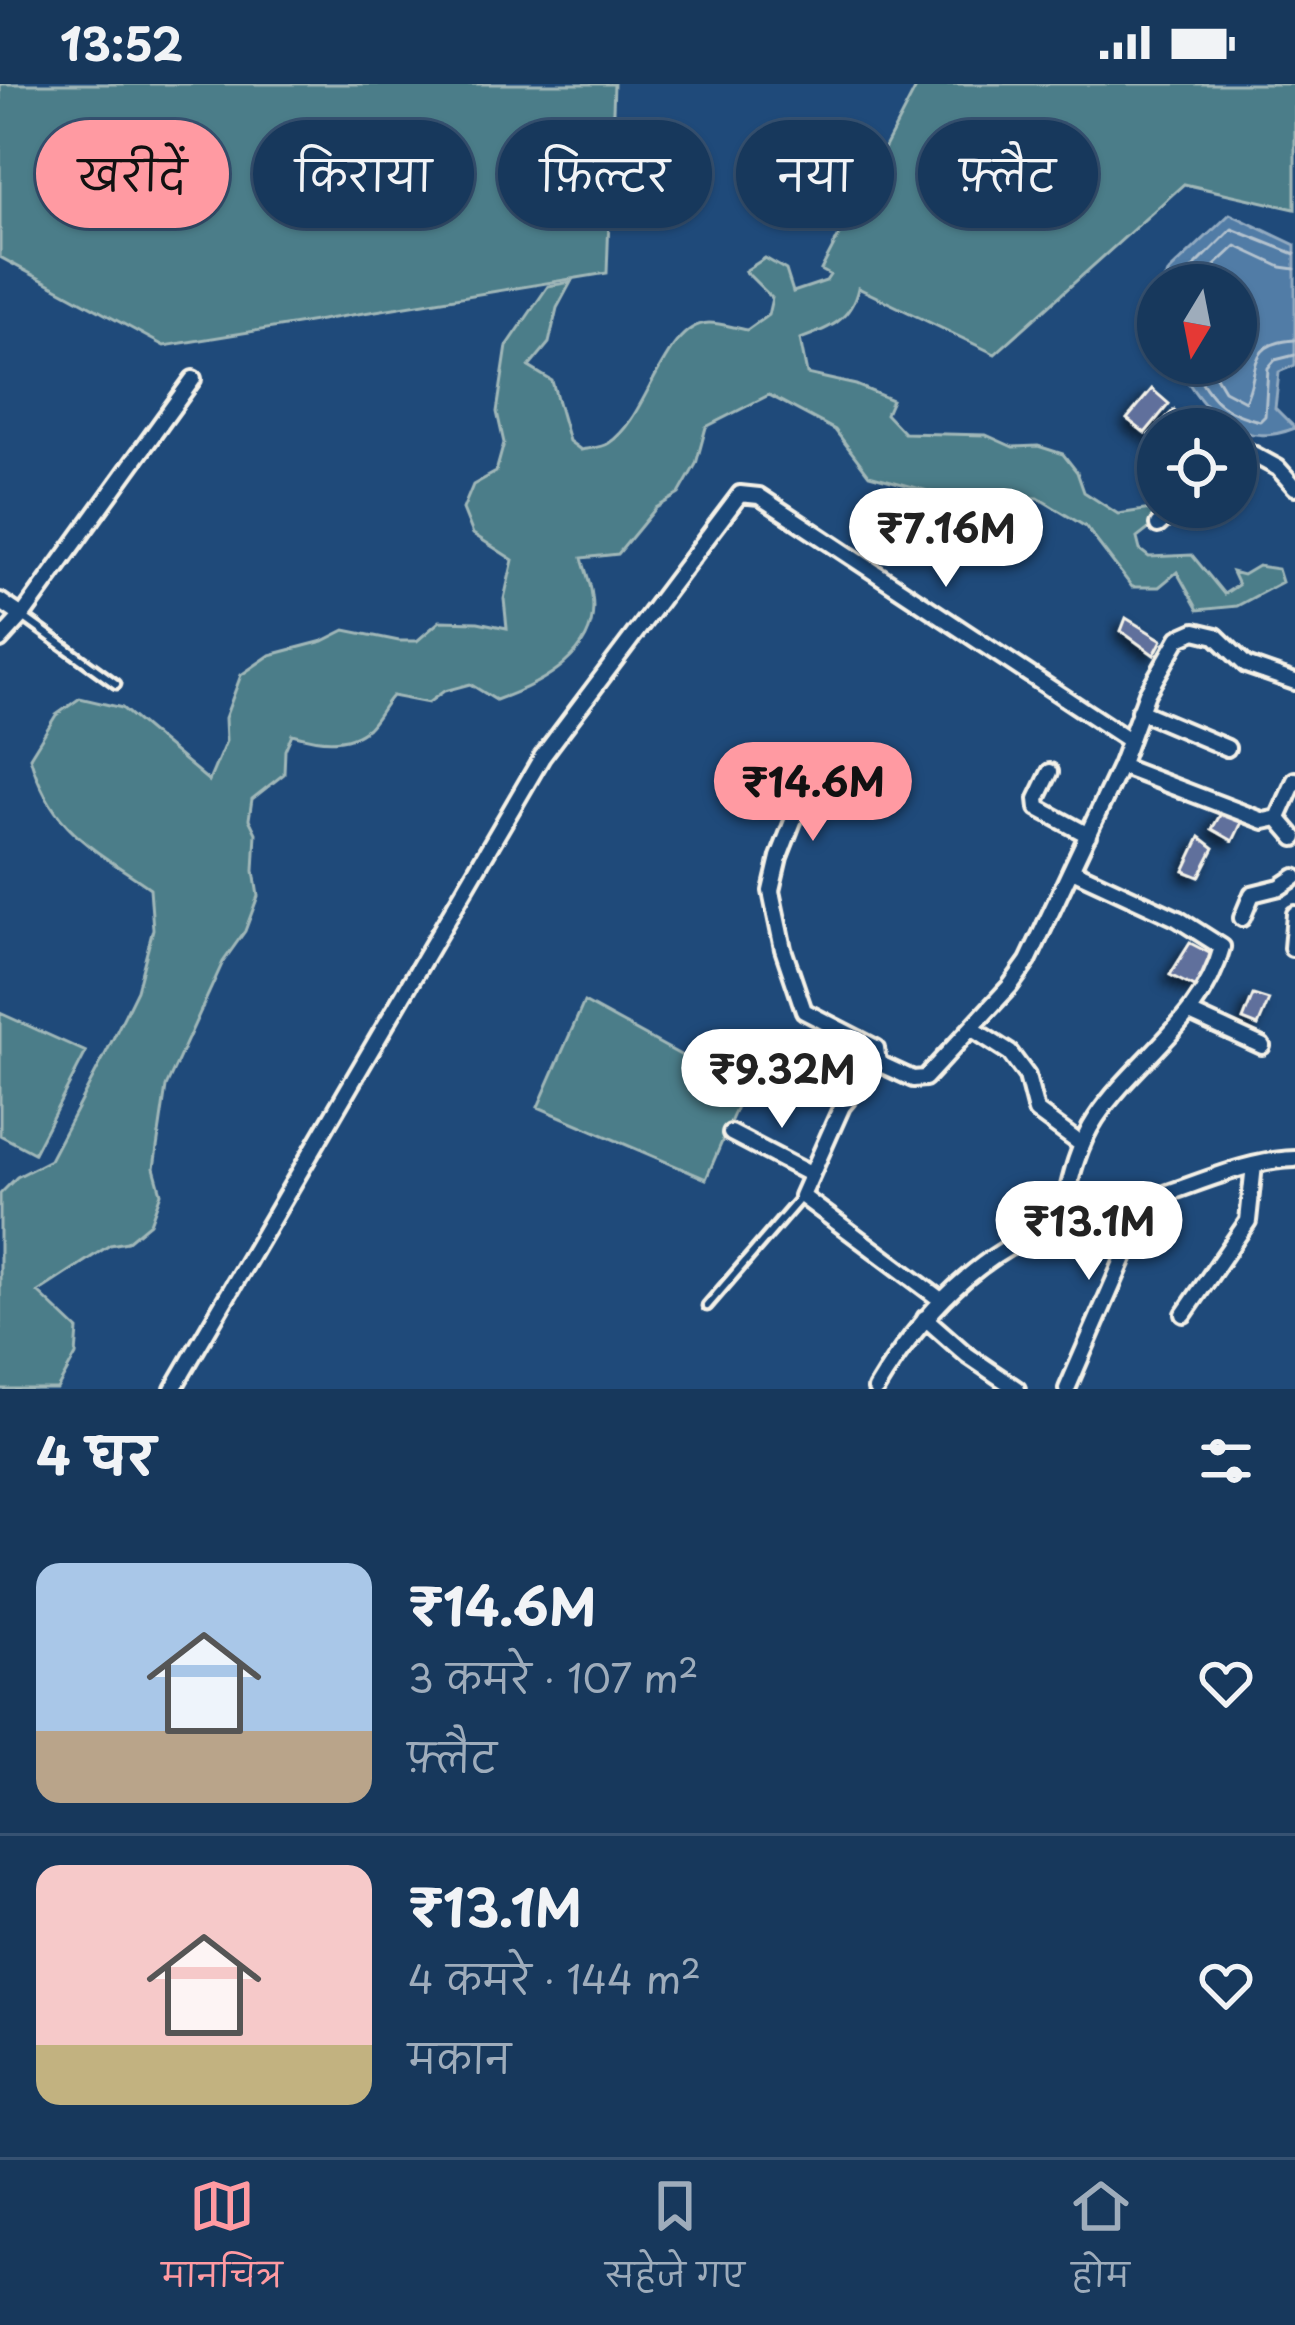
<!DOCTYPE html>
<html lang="hi">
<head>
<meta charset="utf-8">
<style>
  body { margin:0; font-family:"Playpen Sans","Playpen Sans Deva",sans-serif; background:#203f62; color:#f1f3f6; height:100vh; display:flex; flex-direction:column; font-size:45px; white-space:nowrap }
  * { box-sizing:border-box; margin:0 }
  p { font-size:39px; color:#9eacbb }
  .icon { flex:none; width:66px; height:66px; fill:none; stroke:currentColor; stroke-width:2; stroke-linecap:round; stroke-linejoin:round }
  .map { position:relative; height:1305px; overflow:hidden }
  .drawer { display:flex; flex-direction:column; background:#17385c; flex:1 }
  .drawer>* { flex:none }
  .hud { position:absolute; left:36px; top:36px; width:1224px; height:108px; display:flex; gap:24px }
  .needle { width:78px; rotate:190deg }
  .fabs { position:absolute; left:1137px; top:180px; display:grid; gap:24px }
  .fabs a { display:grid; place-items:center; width:120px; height:120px; border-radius:50%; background:#17385c; box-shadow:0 3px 9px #0004,0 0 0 3px #365272; font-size:60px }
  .price { position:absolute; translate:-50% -102px; padding:0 27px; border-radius:42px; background:#fff; color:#222; font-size:39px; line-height:78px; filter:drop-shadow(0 3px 6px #0008) }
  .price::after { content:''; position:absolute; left:50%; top:72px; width:36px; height:27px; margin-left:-18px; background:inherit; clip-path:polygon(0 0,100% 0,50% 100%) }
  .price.on { background:#ff9aa2; color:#111 }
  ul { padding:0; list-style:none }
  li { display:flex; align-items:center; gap:36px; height:300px; padding:0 36px }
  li+li { border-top:3px solid #365272 }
  li span { display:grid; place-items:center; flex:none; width:336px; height:240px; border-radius:24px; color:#555 }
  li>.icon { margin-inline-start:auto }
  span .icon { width:144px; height:144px; fill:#fffc; stroke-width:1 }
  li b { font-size:51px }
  h2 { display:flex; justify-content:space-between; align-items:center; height:144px; padding:0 36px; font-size:51px }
  .pill { padding:0 42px; border-radius:54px; background:#17385c; box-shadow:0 3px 9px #0004,0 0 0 3px #365272; font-size:42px; line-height:108px }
  .pill.on { background:#ff9aa2; color:#111 }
  .status { display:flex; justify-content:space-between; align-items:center; height:84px; padding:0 60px; background:#17385c; direction:ltr }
  .status svg { height:33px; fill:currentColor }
  .tabs { display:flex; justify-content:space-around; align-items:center; height:168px; border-top:3px solid #365272; background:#17385c; font-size:33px; color:#9eacbb }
  .tabs a { display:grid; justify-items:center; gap:6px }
  .tabs .on { color:#ff9aa2 }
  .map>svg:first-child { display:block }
</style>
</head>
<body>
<div class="status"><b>13:52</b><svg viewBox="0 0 49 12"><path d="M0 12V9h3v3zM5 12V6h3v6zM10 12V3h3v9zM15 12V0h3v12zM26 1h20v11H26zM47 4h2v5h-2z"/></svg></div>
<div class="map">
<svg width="1295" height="1305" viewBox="0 0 1295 1305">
  <defs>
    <filter id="shadow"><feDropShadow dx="-6" dy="6" stdDeviation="6" flood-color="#0009"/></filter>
  </defs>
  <rect width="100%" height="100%" fill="#1f4a7a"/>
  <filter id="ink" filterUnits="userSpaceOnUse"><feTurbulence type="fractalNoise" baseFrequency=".00833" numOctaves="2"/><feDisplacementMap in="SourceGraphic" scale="24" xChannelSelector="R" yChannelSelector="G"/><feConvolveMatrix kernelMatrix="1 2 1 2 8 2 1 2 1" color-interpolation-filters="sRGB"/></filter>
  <g filter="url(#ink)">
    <path fill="#4c7d89" stroke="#a0b7b8" stroke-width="3" d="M 0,0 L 614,0 L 607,189 L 164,262 L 0,173 Z
      M 918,0 L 1295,0 L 1295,125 L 1184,100 L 995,270 L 858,204 C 851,237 828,245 800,255 L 807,290 L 856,301 L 892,316 L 886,330 L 904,349 L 986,351 L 1013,363 L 1038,362 L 1063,370 L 1077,388 L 1084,408 L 1118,430 L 1151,425 L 1158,419 L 1158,423 L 1177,423 L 1137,454 L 1140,466 L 1149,473 L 1192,471 L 1224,510 L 1238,501 L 1232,488 L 1243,491 L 1258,482 L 1278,485 L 1282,498 L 1237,522 L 1198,526 L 1177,488 L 1159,503 L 1132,503 L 1086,443 L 1038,414 L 939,410 L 869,391 L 835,346 L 769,311 L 706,343 L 696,380 L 679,410 L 656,424 L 618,470 L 582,474 C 585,486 591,499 592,512 C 601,569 542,600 496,616 L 470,600 L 444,607 L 428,619 L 392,612 C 383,622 377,635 368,644 C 346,663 316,657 292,650 L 285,666 L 284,690 L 252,715 L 249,735 L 256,749 L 254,787 L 258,812 L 245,847 L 223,878 L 166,1003 L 154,1084 L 161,1109 L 150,1139 L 127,1158 L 110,1161 L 38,1208 L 78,1246 L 76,1271 L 57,1305 L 0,1305 L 0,1110 L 17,1093 L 50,1076 L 108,965 L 137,906 L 153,845 L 150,804 C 91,763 51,746 30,673 L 56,631 L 80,614 L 122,624 L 209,697 L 226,657 L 225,634 L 241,591 L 270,571 L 323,557 L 345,546 L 399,557 L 417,557 L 440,537 L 478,538 L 507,544 L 504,515 L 513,476 L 473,450 L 463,425 L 473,401 L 496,388 L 504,359 L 497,328 L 507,262 L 548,202 L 571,198 L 557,224 L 549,259 L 529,283 L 552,297 L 569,357 L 581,366 C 589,364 602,364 609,359 C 648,334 663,240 709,239 C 721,239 735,244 747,246 L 768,231 L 772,214 L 745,187 L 765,174 L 786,186 L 793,208 L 826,197 L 830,191 L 821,186 Z
      M 584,918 L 744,1006 L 706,1095 L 538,1023 Z
      M 0,929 L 86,968 L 34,1069 L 0,1051 Z"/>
    <path fill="#517ba6" stroke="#92aac0" stroke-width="3" d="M 1230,130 L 1295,161 L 1295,281 L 1279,288 L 1275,324 L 1295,344 C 1235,368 1204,326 1176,279 L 1236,279 L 1236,201 L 1163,201 L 1169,188 Z"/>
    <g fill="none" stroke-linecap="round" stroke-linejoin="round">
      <path stroke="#b3c2ce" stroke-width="3" d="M 1176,201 L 1232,145 L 1295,170
        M 1194,201 L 1236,162 L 1281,183 L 1295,185
        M 1190,279 C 1212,315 1218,327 1260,337 L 1265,332 L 1268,284 L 1275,276 L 1295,271
        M 1208,279 L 1224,306 L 1245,317 C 1261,288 1244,259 1295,256"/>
    </g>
    <path fill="#606f9c" stroke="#f4f1e8" stroke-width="3" filter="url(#shadow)" d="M 1152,305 L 1169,320 L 1145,349 L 1127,335 Z
      M 1174,326 L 1189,339 L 1183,345 L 1158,345 L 1158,359 L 1149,351 Z
      M 1126,534 L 1162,556 L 1154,571 L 1121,547 Z
      M 1223,726 L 1243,736 L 1233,757 L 1212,745 Z
      M 1200,753 L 1214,764 L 1199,793 L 1184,787 Z
      M 1190,859 L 1215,872 L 1196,904 L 1170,891 Z
      M 1253,911 L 1269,916 L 1258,942 L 1243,936 Z"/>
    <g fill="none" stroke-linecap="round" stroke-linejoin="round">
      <defs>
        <path id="service" d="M 22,532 L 116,600
          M 707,1222 L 802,1112"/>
        <path id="minor" d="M 1236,361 L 1278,384 L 1295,403
          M 1158,441 L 1178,423
          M 0,517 L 22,532
          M 0,556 L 22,532 L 193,295
          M 1139,627 L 1227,664
          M 1120,682 L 1264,737 L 1278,734 L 1295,696
          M 1050,688 L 1037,715 L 1038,724 L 1088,751
          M 809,696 L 779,773 L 771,807 L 783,865 L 804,927 L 876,964 L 878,979
          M 1278,734 L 1295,754
          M 1242,834 L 1252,810 L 1280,803 L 1295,793
          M 1292,864 L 1295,830
          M 1190,929 L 1262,962
          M 971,944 L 1010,969 L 1027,992 L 1036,1027 L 1082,1061
          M 731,1049 L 810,1090
          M 1060,1140 C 1069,1103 1075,1066 1096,1034 C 1136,974 1203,937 1222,863 L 1178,835 L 1072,786
          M 941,1216 L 802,1112 L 842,1022 L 878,979 L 913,995 L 925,994 L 1010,902 L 1028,877 L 1120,682 L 1147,609 L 1179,554 L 1195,547 L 1216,552 L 1246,581 L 1295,598
          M 1184,1230 L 1248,1137 L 1254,1081
          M 925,1234 L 967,1271 L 1017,1305
          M 173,1305 L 542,673 L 740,410 L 759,412 L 1127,655
          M 876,1305 C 921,1230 979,1166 1065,1138 C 1097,1128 1130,1121 1162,1111 C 1205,1097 1250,1076 1295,1075
          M 1067,1305 L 1150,1114"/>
      </defs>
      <use href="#service" stroke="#f4f1e8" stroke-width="15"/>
      <use href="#minor" stroke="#f4f1e8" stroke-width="22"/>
      <use href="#service" stroke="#1f4a7a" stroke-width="6"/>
      <use href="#minor" stroke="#1f4a7a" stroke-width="14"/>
    </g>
  </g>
</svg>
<div class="fabs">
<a><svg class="needle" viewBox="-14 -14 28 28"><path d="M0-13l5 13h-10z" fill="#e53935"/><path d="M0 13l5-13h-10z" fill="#9eacbb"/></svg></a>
<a><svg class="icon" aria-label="locate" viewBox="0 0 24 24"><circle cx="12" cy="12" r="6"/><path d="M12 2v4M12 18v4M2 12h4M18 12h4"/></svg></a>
</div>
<b class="price" style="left:946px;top:506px">₹7.16M</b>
<b class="price on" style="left:813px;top:760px">₹14.6M</b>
<b class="price" style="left:782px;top:1047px">₹9.32M</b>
<b class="price" style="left:1089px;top:1199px">₹13.1M</b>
<div class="hud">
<a class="pill on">खरीदें</a>
<a class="pill">किराया</a>
<a class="pill">फ़िल्टर</a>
<a class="pill">नया</a>
<a class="pill">फ़्लैट</a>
</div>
</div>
<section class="drawer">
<h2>4 घर<svg class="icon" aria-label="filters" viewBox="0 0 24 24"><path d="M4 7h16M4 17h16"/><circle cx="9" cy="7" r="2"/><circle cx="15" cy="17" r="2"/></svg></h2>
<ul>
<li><span style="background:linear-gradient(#a9c7e8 70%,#b9a48a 0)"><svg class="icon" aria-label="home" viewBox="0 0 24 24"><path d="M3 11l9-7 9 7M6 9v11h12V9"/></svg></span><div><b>₹14.6M</b><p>3 कमरे · 107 m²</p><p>फ़्लैट</p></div><svg class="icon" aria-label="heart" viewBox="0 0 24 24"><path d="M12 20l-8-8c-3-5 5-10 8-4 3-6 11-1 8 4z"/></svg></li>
<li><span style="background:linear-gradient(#f6c9c9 75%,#c2b280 0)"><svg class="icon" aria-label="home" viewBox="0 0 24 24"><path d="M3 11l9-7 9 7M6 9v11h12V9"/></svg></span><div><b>₹13.1M</b><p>4 कमरे · 144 m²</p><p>मकान</p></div><svg class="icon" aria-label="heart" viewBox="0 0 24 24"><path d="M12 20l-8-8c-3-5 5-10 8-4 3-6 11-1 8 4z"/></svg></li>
</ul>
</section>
<nav class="tabs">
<a class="on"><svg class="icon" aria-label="map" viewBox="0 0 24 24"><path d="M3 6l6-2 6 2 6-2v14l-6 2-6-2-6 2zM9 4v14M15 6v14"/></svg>मानचित्र</a>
<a><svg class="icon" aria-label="saved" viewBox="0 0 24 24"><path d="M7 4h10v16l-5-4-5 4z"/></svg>सहेजे गए</a>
<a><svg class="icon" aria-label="home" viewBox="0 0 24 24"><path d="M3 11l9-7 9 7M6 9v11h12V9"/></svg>होम</a>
</nav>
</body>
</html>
